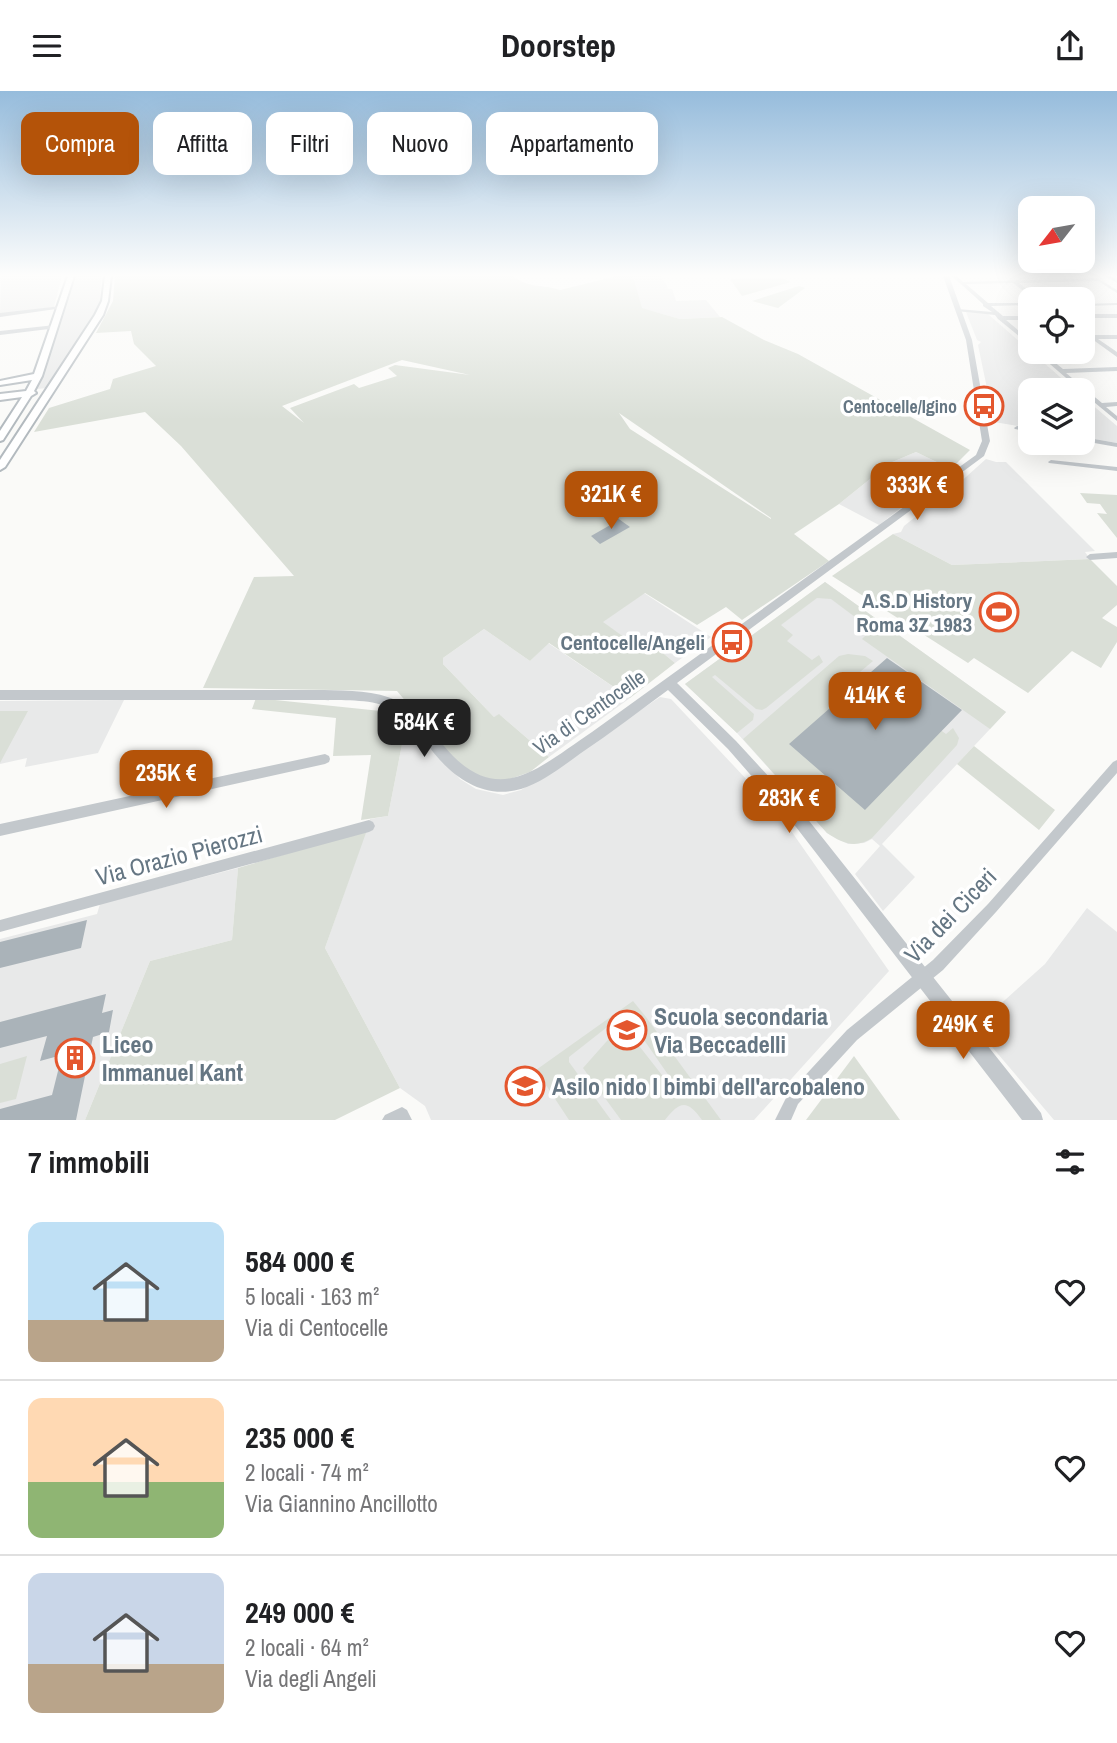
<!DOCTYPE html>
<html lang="it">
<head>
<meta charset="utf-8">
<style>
  body { margin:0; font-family:"Archivo Narrow",sans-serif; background:#f2f2f2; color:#202124; height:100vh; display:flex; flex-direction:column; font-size:26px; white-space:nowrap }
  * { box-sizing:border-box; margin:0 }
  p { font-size:23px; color:#757577 }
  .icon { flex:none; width:38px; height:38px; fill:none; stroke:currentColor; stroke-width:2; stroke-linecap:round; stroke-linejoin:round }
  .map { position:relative; height:1029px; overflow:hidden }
  .details { display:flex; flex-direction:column; background:#fff; flex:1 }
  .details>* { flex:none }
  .hud { position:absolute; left:21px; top:21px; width:700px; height:63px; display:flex; gap:14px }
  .needle { width:46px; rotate:239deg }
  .buttons { position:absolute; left:1018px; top:105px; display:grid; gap:14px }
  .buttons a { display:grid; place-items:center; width:77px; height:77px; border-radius:14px; background:#fff; box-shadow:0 7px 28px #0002; font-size:35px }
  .price { position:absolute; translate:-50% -60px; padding:0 16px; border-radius:14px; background:#b45309; color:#fff; font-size:23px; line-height:46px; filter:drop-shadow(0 2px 4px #0008) }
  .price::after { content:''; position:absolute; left:50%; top:42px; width:21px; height:16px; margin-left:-10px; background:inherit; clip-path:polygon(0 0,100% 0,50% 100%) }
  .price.selected { background:#222; color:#fff }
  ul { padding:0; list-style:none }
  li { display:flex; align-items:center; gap:21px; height:175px; padding:0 28px }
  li+li { border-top:2px solid #e0e0e0 }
  li span { display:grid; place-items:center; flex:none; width:196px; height:140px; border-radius:14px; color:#555 }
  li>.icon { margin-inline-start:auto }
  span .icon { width:84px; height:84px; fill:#fffc; stroke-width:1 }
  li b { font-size:30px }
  h2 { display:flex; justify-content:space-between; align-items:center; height:84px; padding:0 28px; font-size:30px }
  .pill { padding:0 24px; border-radius:14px; background:#fff; box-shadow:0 7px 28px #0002; font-size:24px; line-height:63px }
  .pill.selected { background:#b45309; color:#fff }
  header { display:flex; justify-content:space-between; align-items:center; height:91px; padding:0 28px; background:#fff; font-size:32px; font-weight:700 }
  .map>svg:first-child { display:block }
</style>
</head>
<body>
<header><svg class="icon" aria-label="menu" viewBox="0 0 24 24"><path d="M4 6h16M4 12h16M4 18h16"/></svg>Doorstep<svg class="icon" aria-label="share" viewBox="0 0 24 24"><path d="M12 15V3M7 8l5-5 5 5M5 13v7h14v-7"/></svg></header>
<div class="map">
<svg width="1117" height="1029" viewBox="0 0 1117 1029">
  <rect width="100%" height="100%" fill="#fafaf8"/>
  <path fill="#e8e9e9" d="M 62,185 L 54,216 L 0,223 L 1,185 Z
    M 76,185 L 101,185 L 100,215 L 47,297 L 37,298 Z
    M 633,185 L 662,185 L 668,198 L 672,198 L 676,210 L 706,209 L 720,226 L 680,228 L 641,217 Z
    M 966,221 L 988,223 L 1075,299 L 1031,299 L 1031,337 L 994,331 L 978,254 L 981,251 L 977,249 Z
    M 1083,306 L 1117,335 L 1117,352 L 1083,346 Z
    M 916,361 L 951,378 L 879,434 L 839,413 L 890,372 Z
    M 986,368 L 996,371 L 1006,371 L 1095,460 L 1085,461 L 1090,468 L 952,474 L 893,443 L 901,441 L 904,435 L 944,403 L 957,409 L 962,404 L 957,394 Z
    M 825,491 L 1006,621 L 882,753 L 915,786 L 883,820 L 855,783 L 880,755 L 872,748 L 864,752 L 848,753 L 827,742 L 737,642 L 685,593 Z
    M 644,502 L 711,546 L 675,572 L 647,549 L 638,556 L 602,531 Z
    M 484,538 L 530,570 L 548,552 L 630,607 L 549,666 L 500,624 L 494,626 L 443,573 L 443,567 Z
    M 660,606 L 671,608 L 780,724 L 889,880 L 754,1029 L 431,1029 L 425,1015 L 400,997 L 325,857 L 370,728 L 388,725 L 407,628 L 460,688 L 476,698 L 503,704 L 521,699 Z
    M 124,609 L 98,662 L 25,676 L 27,667 L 0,673 L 0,610 Z
    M 238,777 L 232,849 L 150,870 L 85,1029 L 0,1029 L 0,848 L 97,823 L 100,813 Z
    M 1087,817 L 1117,841 L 1117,1029 L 1054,1029 L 975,936 L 1045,873 Z"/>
  <path fill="#dadfd7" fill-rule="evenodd" d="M 115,185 L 512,185 C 531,198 542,193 560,199 L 617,185 L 633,185 L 642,217 L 680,228 L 722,226 L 764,249 L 798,263 L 970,359 L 951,378 L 916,361 L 890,372 L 839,413 L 794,443 L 829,470 L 742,529 L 726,516 L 697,534 L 645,502 L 603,531 L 638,556 L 647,549 L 675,572 L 630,607 L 549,552 L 530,570 L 484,538 L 443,567 L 443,573 L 494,626 L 499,623 L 549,666 L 530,681 L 502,691 L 466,682 L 397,600 L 203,597 L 254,486 L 294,485 L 181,355 L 145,321 L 34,341 L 49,317 L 110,298 L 113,288 L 156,275 L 134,253 L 131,240 L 96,242 L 113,210 ZM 402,269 L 470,284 L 395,274 L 388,277 L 397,285 L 359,297 L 354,293 L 290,317 L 304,332 L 282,315 ZM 619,322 L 771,427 L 771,428 L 630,338 Z
    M 782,187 L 791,191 L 742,205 L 730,188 Z
    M 799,195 L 805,197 L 778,217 L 752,210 Z
    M 1080,402 L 1117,404 L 1117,447 L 1097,422 L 1107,423 L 1100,413 L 1087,412 Z
    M 893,443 L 952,474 L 1090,468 L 1117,495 L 1117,514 L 1102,527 L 1117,536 L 1117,551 L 1101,577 L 1072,560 L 1028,602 L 974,567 L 968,572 L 832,485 Z
    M 825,491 L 1006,621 L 990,638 L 862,548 L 870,540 L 867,535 L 831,508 L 817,507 L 781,534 L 793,544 L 787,550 L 812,569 L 819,564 L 823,571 L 766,617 L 762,619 L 756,618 L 715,584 L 712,586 L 754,623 L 753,629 L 737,642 L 685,593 Z
    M 848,563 L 865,565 L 873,570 L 860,581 L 946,643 L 953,637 L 959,647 L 957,654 L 872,747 C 855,758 842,752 827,742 L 743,648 L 839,565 Z
    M 256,607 L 400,622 L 407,628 L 388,725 L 361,729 L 371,664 L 333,665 L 336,627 L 252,618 Z
    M 0,620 L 28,620 L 0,672 Z
    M 974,655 L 1055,719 L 1039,739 L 957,673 Z
    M 367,739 L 325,857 L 400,997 L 335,1029 L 85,1029 L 150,870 L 232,849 L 238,777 Z
    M 633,910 L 646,926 L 721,1029 L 702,1029 C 687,1008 680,1010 665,1029 L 621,1029 L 583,977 L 622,933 L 676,1002 L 678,998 L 635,936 L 624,929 L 611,933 L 569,966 L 569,971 L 611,1029 L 569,1029 L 536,979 Z
    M 27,965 L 16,1008 L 0,1012 L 0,973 Z
    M 854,965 L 900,1029 L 806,1029 Z"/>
  <path fill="#aab3b9" d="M 616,426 L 630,436 L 600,453 L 591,445 L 612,433 L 608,430 Z
    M 887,567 L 962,619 L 865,719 L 789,653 Z
    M 87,829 L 81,857 L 0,877 L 0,851 Z
    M 106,903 L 102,922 L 113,919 L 109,941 L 93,946 L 76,1029 L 0,1029 L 0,1018 L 52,1004 L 62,964 L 40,970 L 47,945 L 0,957 L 0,931 Z"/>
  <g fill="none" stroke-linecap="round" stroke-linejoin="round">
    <defs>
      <path id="secondary" d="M 68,185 L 74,185 L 42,285 L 34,300 L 36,302 L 31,305 L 3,349 L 0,350 L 0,340 L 22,306 L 0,309 L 0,303 L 26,300 L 32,289 L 0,294 L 0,290 L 34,283 Z
        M 105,185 L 111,185 L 108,210 L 103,224 L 5,376 L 0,379 L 0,369 L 95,224 L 102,210 Z"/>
    </defs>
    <use href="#secondary" stroke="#b3babf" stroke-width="4"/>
    <path fill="#c3c8cc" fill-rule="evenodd" d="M 952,185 L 957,185 L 963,191 L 1097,187 L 1117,199 L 1117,202 L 1098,190 L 1019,192 L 1039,208 L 1034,208 L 1013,192 L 966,193 L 988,212 L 1031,212 L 1031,214 L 991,215 L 1003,225 L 1031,225 L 1031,229 L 1006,229 L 1031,250 L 1031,255 L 998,228 L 995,224 L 956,220 L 956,219 L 958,218 L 992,221 L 983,215 L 983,213 Z
      M 1105,185 L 1111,185 L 1117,189 L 1117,192 Z
      M 1117,212 L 1117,214 L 1083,215 L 1083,213 Z
      M 61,215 L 63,215 L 63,217 L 0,226 L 0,222 Z
      M 1083,223 L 1117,223 L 1117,227 L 1083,227 Z
      M 55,234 L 57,235 L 57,237 L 0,244 L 0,240 Z
      M 1092,244 L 1117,244 L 1117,248 L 1098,248 L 1117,261 L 1117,266 L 1092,248 L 1083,249 L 1083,245 Z
      M 1036,261 L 1042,261 L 1063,278 L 1117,276 L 1117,280 L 1066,282 L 1102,312 L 1117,311 L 1117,315 L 1106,316 L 1117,325 L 1117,330 L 1083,302 L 1083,299 L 1080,299 Z
      M 1017,335 L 1031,337 L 1031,341 L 1015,338 L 1014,337 Z
      M 1083,346 L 1117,352 L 1117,356 L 1083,350 Z
      M 1051,369 L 1117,376 L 1117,380 L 1049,372 L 1048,371 Z
      M 1117,461 L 1117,467 L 1090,469 L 1086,466 L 1090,463 Z
      M 325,663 L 329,665 L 330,668 L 329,671 L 325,673 L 0,745 L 0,733 Z
      M 1117,669 L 1117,682 L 996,821 L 943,879 L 857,949 L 798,1013 L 791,1029 L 775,1029 L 788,1003 L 847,939 L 933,869 L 988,813 L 1113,671 Z
      M 369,729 L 373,731 L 375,735 L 373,739 L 369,741 L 0,841 L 0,829 Z
      M 402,1016 L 407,1019 L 412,1029 L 382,1029 L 385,1024 Z"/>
    <path fill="#c3c8cc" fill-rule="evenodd" d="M 943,185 L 949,185 L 972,249 L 990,350 L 984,365 L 677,592 L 736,650 L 806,726 L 1041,1022 L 1043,1029 L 1022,1029 L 796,736 L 728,658 L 668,599 C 639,620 611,642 581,662 C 563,675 543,691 521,698 C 483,709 452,686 430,657 C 419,643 408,627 393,619 C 373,607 346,610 324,609 L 0,609 L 0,599 L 324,599 C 349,600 375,599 398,610 C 418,619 430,639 444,655 C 497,719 538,677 592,641 L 976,364 L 982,350 L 966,249 Z"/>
    <use href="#secondary" fill="#fff" fill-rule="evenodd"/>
  </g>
  <linearGradient id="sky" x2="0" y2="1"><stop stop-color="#96bcdc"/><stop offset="0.56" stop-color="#fdfdfc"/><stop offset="1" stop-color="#fdfdfc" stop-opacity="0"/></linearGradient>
  <rect width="1117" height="329" fill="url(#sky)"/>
  <defs>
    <symbol id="bus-ring" viewBox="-11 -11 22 22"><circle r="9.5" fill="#fff" stroke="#e4572e" stroke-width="1.5"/><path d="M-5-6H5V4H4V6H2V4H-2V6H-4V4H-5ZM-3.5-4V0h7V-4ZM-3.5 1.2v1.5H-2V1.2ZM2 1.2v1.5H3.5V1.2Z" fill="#e4572e"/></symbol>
    <symbol id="stadium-ring" viewBox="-11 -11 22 22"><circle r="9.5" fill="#fff" stroke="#e4572e" stroke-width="1.5"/><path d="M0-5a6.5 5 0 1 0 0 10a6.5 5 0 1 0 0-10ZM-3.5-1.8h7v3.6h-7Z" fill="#e4572e"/></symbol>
    <symbol id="school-ring" viewBox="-11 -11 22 22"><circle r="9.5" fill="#fff" stroke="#e4572e" stroke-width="1.5"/><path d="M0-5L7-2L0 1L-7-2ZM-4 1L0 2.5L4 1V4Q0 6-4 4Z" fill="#e4572e"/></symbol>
    <symbol id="building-ring" viewBox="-11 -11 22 22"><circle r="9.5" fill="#fff" stroke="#e4572e" stroke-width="1.5"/><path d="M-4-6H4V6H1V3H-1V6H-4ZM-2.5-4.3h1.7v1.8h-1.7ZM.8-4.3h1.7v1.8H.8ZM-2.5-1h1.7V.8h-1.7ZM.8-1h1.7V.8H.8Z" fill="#e4572e"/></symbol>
  </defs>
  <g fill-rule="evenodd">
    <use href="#bus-ring" x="962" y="293" width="44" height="44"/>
    <use href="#stadium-ring" x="977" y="499" width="44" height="44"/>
    <use href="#bus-ring" x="710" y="529" width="44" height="44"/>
    <use href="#school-ring" x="605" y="917" width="44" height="44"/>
    <use href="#building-ring" x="53" y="945" width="44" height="44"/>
    <use href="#school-ring" x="503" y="973" width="44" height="44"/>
  </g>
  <g text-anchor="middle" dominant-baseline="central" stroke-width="7" stroke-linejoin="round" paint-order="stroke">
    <g font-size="18" font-weight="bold" fill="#657683" stroke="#fff" text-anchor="end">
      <text x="957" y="315">Centocelle/Igino</text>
    </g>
    <g font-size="21" font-weight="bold" fill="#657683" stroke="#fff" text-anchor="end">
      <text x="972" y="509">A.S.D History<tspan x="972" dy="24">Roma 3Z 1983</tspan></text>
      <text x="705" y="551">Centocelle/Angeli</text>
    </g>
    <g font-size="21" fill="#657683" stroke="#fff">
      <text transform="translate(589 621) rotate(-35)">Via di Centocelle</text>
    </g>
    <g font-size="24" fill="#657683" stroke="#fff">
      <text transform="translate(179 764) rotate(-15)">Via Orazio Pierozzi</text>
      <text transform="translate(950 824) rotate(-46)">Via dei Ciceri</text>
    </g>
    <g font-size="24" font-weight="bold" fill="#657683" stroke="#fff" text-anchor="start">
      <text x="654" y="925">Scuola secondaria<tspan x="654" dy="28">Via Beccadelli</tspan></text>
      <text x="102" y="953">Liceo<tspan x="102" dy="28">Immanuel Kant</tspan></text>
      <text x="552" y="995">Asilo nido I bimbi dell'arcobaleno</text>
    </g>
  </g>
</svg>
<div class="buttons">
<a><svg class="needle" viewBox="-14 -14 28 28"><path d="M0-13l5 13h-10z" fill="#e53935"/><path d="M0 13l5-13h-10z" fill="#757577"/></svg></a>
<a><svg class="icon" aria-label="locate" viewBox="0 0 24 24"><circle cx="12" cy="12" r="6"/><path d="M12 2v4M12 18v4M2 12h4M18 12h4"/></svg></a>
<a><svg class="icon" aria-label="layers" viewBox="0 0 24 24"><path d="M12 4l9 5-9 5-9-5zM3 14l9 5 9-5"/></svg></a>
</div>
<b class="price" style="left:917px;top:431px">333K €</b>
<b class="price" style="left:611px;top:440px">321K €</b>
<b class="price" style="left:875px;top:641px">414K €</b>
<b class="price selected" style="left:424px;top:668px">584K €</b>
<b class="price" style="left:166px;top:719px">235K €</b>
<b class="price" style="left:789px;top:744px">283K €</b>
<b class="price" style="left:963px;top:970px">249K €</b>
<div class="hud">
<a class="pill selected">Compra</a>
<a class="pill">Affitta</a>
<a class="pill">Filtri</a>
<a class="pill">Nuovo</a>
<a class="pill">Appartamento</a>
</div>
</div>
<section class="details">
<h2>7 immobili<svg class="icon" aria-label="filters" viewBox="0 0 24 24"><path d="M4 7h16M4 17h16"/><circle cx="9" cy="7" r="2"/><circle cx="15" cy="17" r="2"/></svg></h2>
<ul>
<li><span style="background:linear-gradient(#bfe0f5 70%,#b9a48a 0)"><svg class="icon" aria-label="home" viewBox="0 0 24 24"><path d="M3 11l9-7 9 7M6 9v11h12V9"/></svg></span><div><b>584 000 €</b><p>5 locali · 163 m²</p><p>Via di Centocelle</p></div><svg class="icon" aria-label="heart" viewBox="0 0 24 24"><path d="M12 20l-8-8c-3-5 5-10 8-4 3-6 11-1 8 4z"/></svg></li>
<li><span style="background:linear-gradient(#ffd9b3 60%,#8fb573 0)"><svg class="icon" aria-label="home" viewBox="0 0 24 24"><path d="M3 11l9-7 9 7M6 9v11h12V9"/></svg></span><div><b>235 000 €</b><p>2 locali · 74 m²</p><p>Via Giannino Ancillotto</p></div><svg class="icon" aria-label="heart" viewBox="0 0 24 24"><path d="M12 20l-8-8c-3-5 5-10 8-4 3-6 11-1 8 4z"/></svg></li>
<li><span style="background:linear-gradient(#c9d6e8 65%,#b9a48a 0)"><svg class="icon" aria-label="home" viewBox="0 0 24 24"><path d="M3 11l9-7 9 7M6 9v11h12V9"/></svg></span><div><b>249 000 €</b><p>2 locali · 64 m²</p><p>Via degli Angeli</p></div><svg class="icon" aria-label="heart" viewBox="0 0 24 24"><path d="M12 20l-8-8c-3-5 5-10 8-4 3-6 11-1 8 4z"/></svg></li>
</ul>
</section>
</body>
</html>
